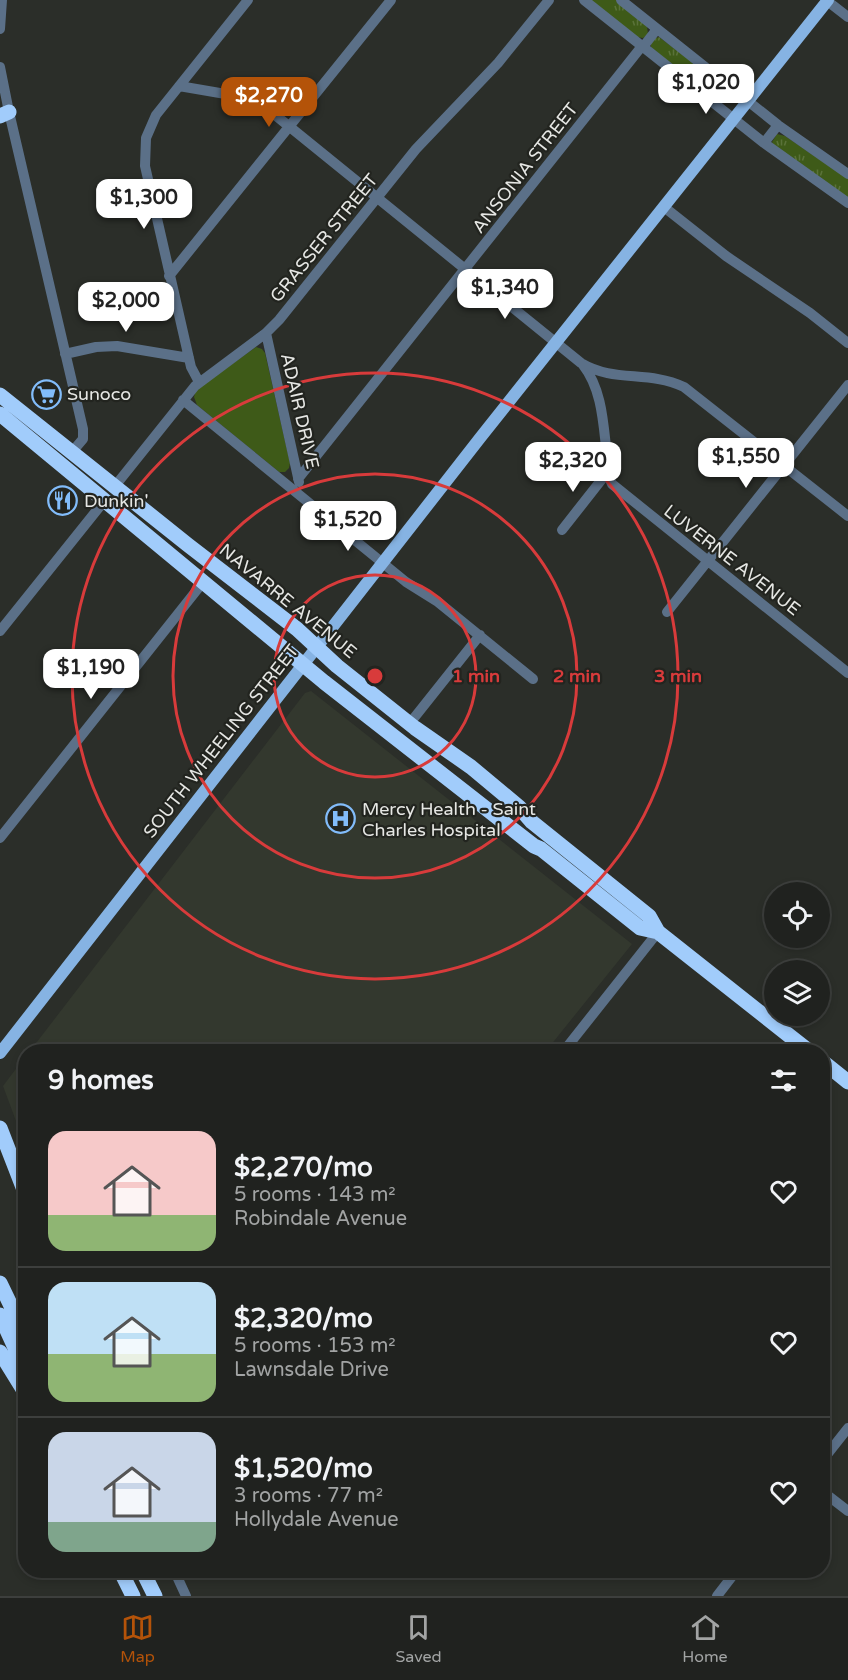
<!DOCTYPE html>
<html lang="en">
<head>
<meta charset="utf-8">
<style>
  body { margin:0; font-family:"Varela Round",sans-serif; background:#282a28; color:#f1f3f6; height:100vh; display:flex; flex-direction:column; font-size:22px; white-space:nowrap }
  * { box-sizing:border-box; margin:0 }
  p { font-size:20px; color:#a2a4a4 }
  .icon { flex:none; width:33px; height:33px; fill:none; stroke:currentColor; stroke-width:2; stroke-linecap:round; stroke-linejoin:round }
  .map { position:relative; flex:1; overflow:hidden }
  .details { position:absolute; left:18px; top:1044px; width:812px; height:534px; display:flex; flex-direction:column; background:#20221f; border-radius:24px; box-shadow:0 3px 9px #0003,0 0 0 2px #3d3f3d }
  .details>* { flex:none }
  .controls { position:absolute; left:764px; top:882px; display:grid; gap:12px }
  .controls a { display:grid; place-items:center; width:66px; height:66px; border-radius:50%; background:#20221f; box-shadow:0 3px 9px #0003,0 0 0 2px #3d3f3d; font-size:30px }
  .price { position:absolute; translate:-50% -51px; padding:0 14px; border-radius:12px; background:#fff; color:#222; font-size:20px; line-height:39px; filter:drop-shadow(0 2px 3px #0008) }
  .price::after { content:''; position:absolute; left:50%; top:36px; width:18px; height:14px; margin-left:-9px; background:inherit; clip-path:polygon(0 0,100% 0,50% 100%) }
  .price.current { background:#b45309; color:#fff }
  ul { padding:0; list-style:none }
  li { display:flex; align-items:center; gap:18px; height:150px; padding:0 30px }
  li+li { border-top:2px solid #3d3f3d }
  li span { display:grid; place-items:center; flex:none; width:168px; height:120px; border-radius:18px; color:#555 }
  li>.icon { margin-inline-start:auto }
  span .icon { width:72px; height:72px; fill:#fffc; stroke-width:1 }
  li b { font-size:26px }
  h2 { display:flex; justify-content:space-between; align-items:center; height:72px; padding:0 30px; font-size:26px }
  .tab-bar { display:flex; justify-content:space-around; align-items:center; height:84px; border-top:2px solid #3d3f3d; background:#20221f; font-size:16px; color:#a2a4a4 }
  .tab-bar a { display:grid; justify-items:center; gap:3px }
  .tab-bar .current { color:#b45309 }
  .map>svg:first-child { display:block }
</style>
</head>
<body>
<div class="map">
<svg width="848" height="1596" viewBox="0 0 848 1596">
  <defs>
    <pattern id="grass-tufts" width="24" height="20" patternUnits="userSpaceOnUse" patternTransform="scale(1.5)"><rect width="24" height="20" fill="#3e5a18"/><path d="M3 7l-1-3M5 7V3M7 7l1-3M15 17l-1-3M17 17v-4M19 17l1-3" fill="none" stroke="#5a7239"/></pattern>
  </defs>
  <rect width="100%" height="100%" fill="#2b2e29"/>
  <path fill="#33382e" d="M 311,691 L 632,944 L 546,1051 L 30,1051 L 305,693 Z
    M 25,1057 L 25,1145 L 3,1086 Z"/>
  <path fill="url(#grass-tufts)" d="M 591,0 L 616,0 L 647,26 L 648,35 L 643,38 L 637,37 Z
    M 659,37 L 708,74 L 709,82 L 705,86 L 699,87 L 651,47 L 651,44 L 656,38 Z
    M 777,134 L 785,136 L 848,179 L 848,198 L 774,146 L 772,142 Z"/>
  <path fill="#3e5a18" d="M 256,347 L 262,349 L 265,353 L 290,463 L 289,468 L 285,472 L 279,472 L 197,405 L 194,397 L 196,390 Z"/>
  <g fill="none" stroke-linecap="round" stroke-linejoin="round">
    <path stroke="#5b7088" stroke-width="10" d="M 584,0 L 764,143 L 848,203
      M 621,0 L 778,125 L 848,174
      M 826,0 L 848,17
      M 0,29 L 2,0
      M 643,47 L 657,29
      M 0,67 L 9,112 L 83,429 L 83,439 L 72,452
      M 179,86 L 243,97 L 264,106 L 581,363 C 615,383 647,370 684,387 L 848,516
      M 704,95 L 718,78
      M 764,143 L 778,125
      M 664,207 L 726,256 L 810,313 L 848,343
      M 169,276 L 391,0
      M 266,333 L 299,482
      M 65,354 L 96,347 L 117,346 L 189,358
      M 583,365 C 601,388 603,419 606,447 C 607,461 605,472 612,484 L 848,673
      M 199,382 L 191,367 L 145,166 L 146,138 L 156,115 L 248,0
      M 183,400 L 406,582 L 438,602 L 533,679
      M 298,479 L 642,46
      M 115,486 L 195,386 L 266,333 L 279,320 L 416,149 L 498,63 L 549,0
      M 562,530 L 606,474
      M 667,612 L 848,385
      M 0,631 L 105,500
      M 410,723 L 480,635
      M 0,838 L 204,581
      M 563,1052 L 658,932
      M 822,1461 L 848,1428
      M 822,1491 L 848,1511
      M 174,1570 L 186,1596
      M 717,1596 L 737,1570"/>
    <path stroke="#86b3e3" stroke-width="12" d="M 0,1053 L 480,438 L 828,0"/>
    <path stroke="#a1ccfb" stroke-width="15" d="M 0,116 L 9,112
      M 0,395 L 188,545 L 297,629 L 337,666 L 415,728 L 471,767 L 519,807 L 532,822 L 649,916 L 658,932 L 810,1052
      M 0,414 L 324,682 L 534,846 L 541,849 L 640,928 L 658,932
      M 822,1061 L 848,1082
      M 0,1128 L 26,1195
      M 0,1283 L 26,1337
      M 0,1315 L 26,1372
      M 0,1352 L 26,1394
      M 120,1570 L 133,1596
      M 142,1570 L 155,1596"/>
  </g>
  <g fill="none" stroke="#d83b3b" stroke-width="3">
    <circle cx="375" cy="676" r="101"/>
    <circle cx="375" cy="676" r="202"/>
    <circle cx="375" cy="676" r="303"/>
  </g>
  <defs>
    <symbol id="supermarket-ring" viewBox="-11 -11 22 22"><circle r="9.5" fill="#22241f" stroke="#82bcfa" stroke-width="1.5"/><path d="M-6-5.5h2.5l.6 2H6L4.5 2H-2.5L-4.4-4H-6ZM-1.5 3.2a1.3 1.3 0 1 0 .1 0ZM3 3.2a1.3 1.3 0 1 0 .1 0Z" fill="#82bcfa"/></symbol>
    <symbol id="restaurant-ring" viewBox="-11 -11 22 22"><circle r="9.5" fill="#22241f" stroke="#82bcfa" stroke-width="1.5"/><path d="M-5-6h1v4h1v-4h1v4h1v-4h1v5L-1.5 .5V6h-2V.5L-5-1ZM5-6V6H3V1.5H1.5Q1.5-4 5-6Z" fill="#82bcfa"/></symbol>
    <symbol id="hospital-ring" viewBox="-11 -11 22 22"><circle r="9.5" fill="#22241f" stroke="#82bcfa" stroke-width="1.5"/><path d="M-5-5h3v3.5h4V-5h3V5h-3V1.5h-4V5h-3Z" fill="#82bcfa"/></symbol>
  </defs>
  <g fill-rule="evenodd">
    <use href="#supermarket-ring" x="30" y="378" width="33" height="33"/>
    <use href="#restaurant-ring" x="46" y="484" width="33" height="33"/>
    <use href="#hospital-ring" x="324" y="802" width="33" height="33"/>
  </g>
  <g text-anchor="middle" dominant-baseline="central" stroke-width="4.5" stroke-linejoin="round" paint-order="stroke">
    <g font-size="18" fill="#e6e7e4" stroke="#22241f">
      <text transform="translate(525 168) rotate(-52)">ANSONIA STREET</text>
      <text transform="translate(324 238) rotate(-51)">GRASSER STREET</text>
      <text transform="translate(300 411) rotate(77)">ADAIR DRIVE</text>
      <text transform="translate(732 560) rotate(38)">LUVERNE AVENUE</text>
      <text transform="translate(288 601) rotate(39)">NAVARRE AVENUE</text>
      <text transform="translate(221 741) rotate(-52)">SOUTH WHEELING STREET</text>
    </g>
    <g font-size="18" fill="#e6e7e4" stroke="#22241f" text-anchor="start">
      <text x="67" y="394">Sunoco</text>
      <text x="84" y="501">Dunkin'</text>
      <text x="362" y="809">Mercy Health - Saint<tspan x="362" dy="21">Charles Hospital</tspan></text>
    </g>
  </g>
  <circle cx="375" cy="676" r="9" fill="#d83b3b" stroke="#22241f" stroke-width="3"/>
  <g font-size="18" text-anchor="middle" font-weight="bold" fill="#d83b3b" stroke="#22241f" stroke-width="4.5" stroke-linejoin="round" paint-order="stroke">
    <text x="476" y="682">1 min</text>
    <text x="577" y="682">2 min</text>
    <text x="678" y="682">3 min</text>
  </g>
</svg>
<div class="controls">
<a><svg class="icon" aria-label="locate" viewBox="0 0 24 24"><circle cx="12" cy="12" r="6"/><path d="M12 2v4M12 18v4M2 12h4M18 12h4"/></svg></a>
<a><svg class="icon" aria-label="layers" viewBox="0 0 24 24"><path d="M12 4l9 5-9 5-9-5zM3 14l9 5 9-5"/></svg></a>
</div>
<b class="price" style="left:706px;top:115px">$1,020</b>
<b class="price current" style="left:269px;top:128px">$2,270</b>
<b class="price" style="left:144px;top:230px">$1,300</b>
<b class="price" style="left:505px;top:320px">$1,340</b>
<b class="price" style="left:126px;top:333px">$2,000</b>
<b class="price" style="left:746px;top:489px">$1,550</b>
<b class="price" style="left:573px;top:493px">$2,320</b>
<b class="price" style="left:348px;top:552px">$1,520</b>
<b class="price" style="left:91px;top:700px">$1,190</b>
<section class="details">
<h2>9 homes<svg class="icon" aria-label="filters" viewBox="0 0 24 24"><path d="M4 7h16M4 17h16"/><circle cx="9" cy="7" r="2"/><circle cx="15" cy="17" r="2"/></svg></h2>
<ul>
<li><span style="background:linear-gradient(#f6c9c9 70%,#8fb573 0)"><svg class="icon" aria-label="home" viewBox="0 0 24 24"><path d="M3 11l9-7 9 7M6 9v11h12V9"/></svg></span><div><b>$2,270/mo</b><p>5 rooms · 143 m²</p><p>Robindale Avenue</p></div><svg class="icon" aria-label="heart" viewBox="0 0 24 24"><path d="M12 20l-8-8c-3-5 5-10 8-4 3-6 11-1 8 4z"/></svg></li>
<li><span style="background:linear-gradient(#bfe0f5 60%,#8fb573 0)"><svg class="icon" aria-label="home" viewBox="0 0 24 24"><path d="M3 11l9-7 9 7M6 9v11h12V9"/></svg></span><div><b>$2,320/mo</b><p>5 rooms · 153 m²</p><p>Lawnsdale Drive</p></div><svg class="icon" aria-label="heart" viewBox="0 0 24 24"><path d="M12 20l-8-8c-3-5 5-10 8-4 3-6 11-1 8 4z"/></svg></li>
<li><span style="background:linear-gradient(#c9d6e8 75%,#7fa58c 0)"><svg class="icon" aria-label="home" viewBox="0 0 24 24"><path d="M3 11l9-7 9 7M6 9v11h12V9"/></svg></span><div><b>$1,520/mo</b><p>3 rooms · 77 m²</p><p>Hollydale Avenue</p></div><svg class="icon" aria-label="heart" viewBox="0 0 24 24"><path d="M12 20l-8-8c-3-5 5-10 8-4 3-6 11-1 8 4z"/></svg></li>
</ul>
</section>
</div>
<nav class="tab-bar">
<a class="current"><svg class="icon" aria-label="map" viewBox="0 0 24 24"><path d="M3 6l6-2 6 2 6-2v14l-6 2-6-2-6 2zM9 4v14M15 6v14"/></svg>Map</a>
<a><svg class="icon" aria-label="saved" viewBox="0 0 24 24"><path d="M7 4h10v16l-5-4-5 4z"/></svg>Saved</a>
<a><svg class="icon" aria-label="home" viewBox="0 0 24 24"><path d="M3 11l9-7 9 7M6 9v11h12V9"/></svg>Home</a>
</nav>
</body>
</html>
